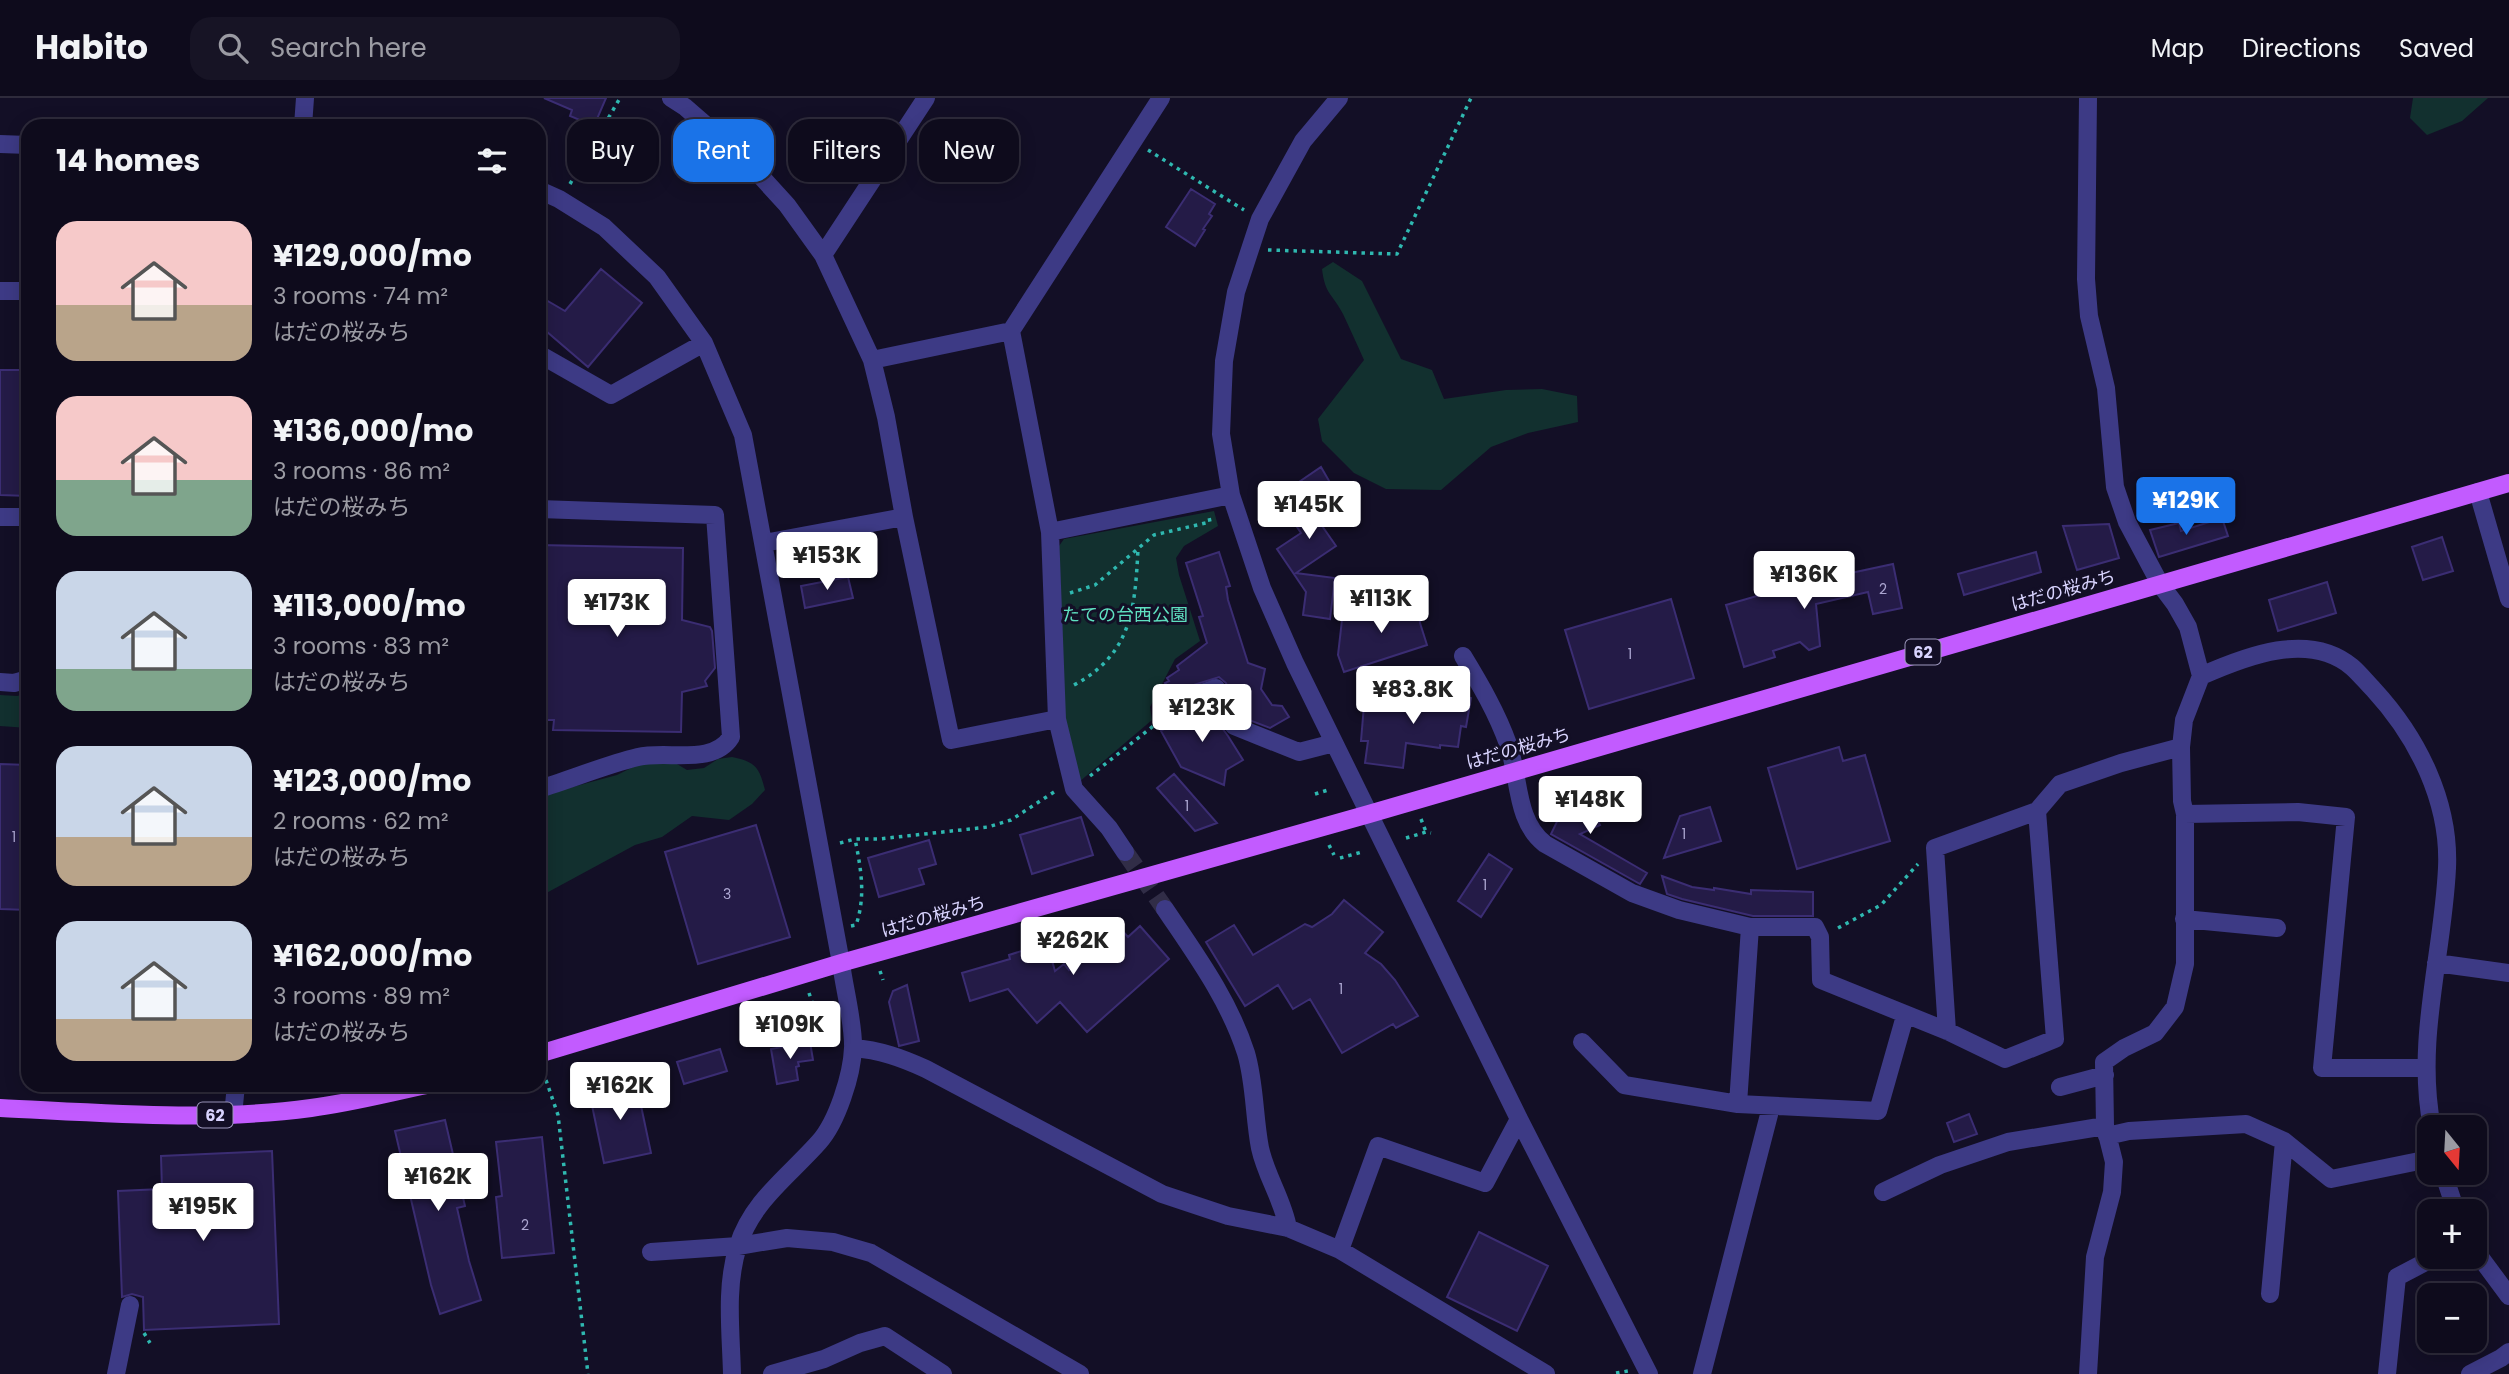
<!DOCTYPE html>
<html lang="en">
<head>
<meta charset="utf-8">
<style>
  body { margin:0; font-family:Poppins,"Noto Sans JP",sans-serif; background:#171425; color:#f1f3f6; height:100vh; display:flex; flex-direction:column; font-size:26px; white-space:nowrap }
  * { box-sizing:border-box; margin:0 }
  p { font-size:23px; color:#9b9ba3 }
  .icon { flex:none; width:38px; height:38px; fill:none; stroke:currentColor; stroke-width:2; stroke-linecap:round; stroke-linejoin:round }
  .map { position:relative; flex:1; overflow:hidden }
  .panel { position:absolute; left:21px; top:21px; width:525px; height:973px; display:flex; flex-direction:column; background:#0e0b1c; border-radius:21px; box-shadow:0 4px 18px #0003,0 0 0 2px #2e2b3b }
  .panel>* { flex:none }
  .guide { position:absolute; left:567px; top:21px; width:665px; height:63px; display:flex; gap:14px }
  .needle { width:46px; rotate:162deg }
  .buttons { position:absolute; left:2417px; top:1017px; display:grid; gap:14px }
  .buttons a { display:grid; place-items:center; width:70px; height:70px; border-radius:14px; background:#0e0b1c; box-shadow:0 4px 18px #0003,0 0 0 2px #2e2b3b; font-size:35px }
  .price { position:absolute; translate:-50% -60px; padding:0 16px; border-radius:7px; background:#fff; color:#222; font-size:23px; line-height:46px; filter:drop-shadow(0 2px 4px #0008) }
  .price::after { content:''; position:absolute; left:50%; top:42px; width:21px; height:16px; margin-left:-10px; background:inherit; clip-path:polygon(0 0,100% 0,50% 100%) }
  .price.active { background:#1a73e8; color:#fff }
  ul { padding:0; list-style:none }
  li { display:flex; align-items:center; gap:21px; height:175px; padding:0 35px }
  li span { display:grid; place-items:center; flex:none; width:196px; height:140px; border-radius:21px; color:#555 }
  li>.icon { margin-inline-start:auto }
  span .icon { width:84px; height:84px; fill:#fffc; stroke-width:1 }
  li b { font-size:30px }
  h2 { display:flex; justify-content:space-between; align-items:center; height:84px; padding:0 35px; font-size:30px }
  .tag { padding:0 24px; border-radius:21px; background:#0e0b1c; box-shadow:0 4px 18px #0003,0 0 0 2px #2e2b3b; font-size:24px; line-height:63px }
  .tag.active { background:#1a73e8; color:#fff }
  header { display:flex; align-items:center; gap:42px; box-sizing:border-box; height:98px; padding:0 35px; background:#0e0b1c; border-bottom:2px solid #2e2b3b }
  header strong { font-size:33px }
  nav { display:flex; gap:38px; margin-inline-start:auto; font-size:24px }
  .search { width:490px; height:63px; background:#171425; display:flex; align-items:center; gap:18px; box-sizing:border-box; padding:0 24px; border-radius:21px; color:#9b9ba3; font-size:26px }
  .map>svg:first-child { display:block }
</style>
</head>
<body>
<header>
<strong>Habito</strong>
<div class="search"><svg class="icon" aria-label="search" viewBox="0 0 24 24"><circle cx="10" cy="10" r="6"/><path d="M15 15l6 6"/></svg>Search here</div>
<nav><a>Map</a><a>Directions</a><a>Saved</a></nav>
</header>
<div class="map">
<svg width="2509" height="1276" viewBox="0 0 2509 1276">
  <rect width="100%" height="100%" fill="#130f26"/>
  <path fill="#12302f" d="M 2413,0 L 2488,0 L 2462,23 L 2427,37 L 2410,20 Z
    M 1333,164 L 1362,183 L 1401,261 L 1432,272 L 1444,301 L 1506,292 L 1542,291 L 1577,298 L 1578,324 L 1528,335 L 1491,349 L 1441,392 L 1386,391 L 1354,375 L 1322,343 L 1318,321 L 1364,262 C 1357,246 1350,231 1343,216 C 1333,196 1325,197 1322,171 Z
    M 1214,413 L 1218,428 L 1184,448 L 1176,460 L 1179,477 L 1200,543 L 1175,561 L 1150,609 L 1152,622 L 1079,684 L 1065,622 L 1059,448 L 1064,441 Z
    M 28,595 L 28,630 L 0,628 L 0,597 L 17,598 Z
    M 732,659 C 756,664 759,669 765,692 L 752,706 L 729,722 L 692,718 L 662,739 L 635,747 L 539,799 L 539,698 L 617,677 L 643,664 L 677,666 L 687,672 L 704,670 L 718,661 Z"/>
  <path fill="#241b47" stroke="#3b2d73" stroke-width="2" d="M 544,0 L 606,0 L 594,28 L 570,18 L 572,12 Z
    M 1191,91 L 1215,106 L 1209,116 L 1212,118 L 1203,131 L 1205,132 L 1195,148 L 1166,129 Z
    M 601,171 L 642,205 L 588,269 L 539,227 L 539,198 L 565,213 Z
    M 0,272 L 28,272 L 28,398 L 0,397 Z
    M 1321,369 L 1336,395 L 1311,412 L 1336,448 L 1296,475 L 1335,480 L 1330,521 L 1303,517 L 1306,494 L 1277,451 L 1301,435 L 1277,399 Z
    M 2222,420 L 2228,438 L 2159,459 L 2150,432 L 2179,425 L 2181,433 Z
    M 2109,426 L 2119,460 L 2077,472 L 2063,428 Z
    M 2442,439 L 2453,473 L 2423,482 L 2412,449 Z
    M 539,447 L 683,450 L 682,522 L 710,529 L 712,533 L 715,570 L 705,583 L 707,588 L 682,594 L 681,634 L 553,632 L 554,622 L 539,622 Z
    M 1219,454 L 1230,488 L 1226,489 L 1228,502 L 1248,565 L 1265,571 L 1261,591 L 1272,607 L 1282,608 L 1289,619 L 1270,630 L 1241,619 L 1236,612 L 1226,585 L 1219,579 L 1181,591 L 1168,597 L 1163,604 L 1158,599 L 1168,589 L 1165,585 L 1169,583 L 1167,580 L 1179,572 L 1177,568 L 1207,545 L 1199,519 L 1203,518 L 1186,465 Z
    M 2036,454 L 2041,474 L 1964,497 L 1958,476 Z
    M 1893,466 L 1902,510 L 1873,516 L 1868,494 L 1816,506 L 1820,548 L 1809,552 L 1800,544 L 1773,553 L 1775,559 L 1744,569 L 1726,507 L 1784,490 L 1782,485 L 1823,481 Z
    M 848,479 L 853,500 L 805,510 L 801,488 Z
    M 2327,484 L 2336,515 L 2278,533 L 2269,502 Z
    M 1418,499 L 1420,525 L 1427,547 L 1344,574 L 1338,557 L 1342,522 Z
    M 1671,501 L 1694,580 L 1589,611 L 1565,532 Z
    M 1425,592 L 1471,600 L 1466,629 L 1461,628 L 1458,649 L 1440,647 L 1440,650 L 1406,645 L 1403,670 L 1365,665 L 1368,643 L 1361,643 L 1364,607 L 1389,609 L 1389,600 L 1423,602 Z
    M 1209,605 L 1217,623 L 1228,638 L 1243,662 L 1226,672 L 1224,687 L 1181,669 L 1161,633 L 1182,621 L 1178,618 Z
    M 1839,649 L 1843,663 L 1865,657 L 1890,743 L 1797,771 L 1768,670 Z
    M 0,666 L 28,667 L 28,812 L 0,811 Z
    M 1174,676 L 1217,725 L 1195,733 L 1157,690 Z
    M 1590,695 L 1600,719 L 1597,721 L 1600,727 L 1580,736 L 1647,775 L 1640,786 L 1551,736 L 1566,705 Z
    M 1710,709 L 1721,743 L 1664,760 L 1680,718 Z
    M 1081,719 L 1093,757 L 1032,776 L 1020,737 Z
    M 756,727 L 790,839 L 698,866 L 665,754 Z
    M 929,742 L 936,766 L 919,771 L 924,786 L 879,799 L 868,760 Z
    M 1489,756 L 1512,771 L 1481,819 L 1458,803 Z
    M 1662,778 L 1692,789 L 1714,792 L 1714,790 L 1751,796 L 1751,792 L 1813,794 L 1813,818 L 1753,818 L 1682,801 L 1667,796 Z
    M 1344,802 L 1383,834 L 1365,855 L 1381,866 L 1395,882 L 1418,918 L 1396,930 L 1393,926 L 1342,955 L 1310,901 L 1293,911 L 1278,887 L 1245,908 L 1206,844 L 1234,827 L 1253,857 L 1305,826 L 1312,829 L 1332,816 Z
    M 1118,828 L 1128,839 L 1140,828 L 1169,861 L 1087,934 L 1060,904 L 1037,925 L 1008,891 L 970,903 L 962,875 L 1010,861 L 1009,857 L 1047,845 L 1055,873 L 1064,866 L 1069,872 Z
    M 907,887 L 919,943 L 899,948 L 889,904 L 893,893 Z
    M 810,944 L 813,962 L 798,964 L 799,968 L 796,969 L 798,982 L 777,986 L 771,951 Z
    M 720,951 L 727,973 L 684,986 L 677,964 Z
    M 636,984 L 651,1055 L 604,1065 L 589,993 Z
    M 1969,1016 L 1977,1036 L 1954,1044 L 1947,1025 Z
    M 445,1022 L 465,1108 L 457,1110 L 469,1163 L 481,1202 L 440,1216 L 431,1187 L 395,1033 Z
    M 542,1039 L 554,1155 L 502,1160 L 496,1099 L 502,1098 L 496,1044 Z
    M 272,1053 L 279,1226 L 144,1232 L 143,1199 L 132,1196 L 122,1199 L 118,1093 L 162,1091 L 161,1058 Z
    M 1479,1134 L 1548,1168 L 1517,1233 L 1447,1199 Z"/>
  <g fill="none" stroke-linecap="round" stroke-linejoin="round">
    <path stroke="#312d47" stroke-width="18" stroke-dasharray="18 9" stroke-linecap="butt" d="M 1125,754 L 1165,811"/>
    <path stroke="#2fb8b0" stroke-width="3.5" stroke-dasharray="3.5 5" stroke-linecap="butt" d="M 1148,52 L 1244,112
      M 570,86 L 620,0
      M 1268,152 L 1397,156 L 1471,0
      M 1070,495 L 1095,487 L 1154,437 L 1210,424 L 1209,419
      M 1074,587 C 1132,556 1135,510 1138,451
      M 1090,678 L 1161,622
      M 1315,696 L 1328,692
      M 1421,721 L 1426,734
      M 1406,740 L 1426,734 L 1431,735
      M 840,745 L 855,741 L 879,741 L 988,729 L 1011,722 L 1054,694
      M 1329,747 L 1334,757
      M 1340,760 L 1362,754
      M 851,828 L 856,827 C 866,798 861,771 855,741
      M 1838,830 L 1881,807 L 1918,766
      M 880,873 L 883,882
      M 809,895 L 814,910 L 829,906
      M 546,982 L 558,1017 L 588,1276
      M 144,1235 L 150,1245
      M 1616,1275 L 1628,1273"/>
    <path stroke="#3d3a85" stroke-width="18" d="M 671,0 L 685,9 L 746,62 L 787,107 L 823,157 L 872,262 L 886,319 L 904,419 L 951,642 L 1057,621
      M 1339,0 L 1303,43 L 1260,121 L 1236,194 L 1224,263 L 1221,336 L 1231,397 L 1262,490 L 1295,565 L 1519,1021 L 1649,1276
      M 303,28 L 305,0
      M 0,46 L 28,47
      M 539,92 L 559,101 L 604,129 L 657,179 L 704,245 L 743,337 L 841,865 C 844,889 854,927 853,950 C 852,977 837,1024 819,1044 C 789,1078 752,1103 738,1148 C 725,1189 731,1234 732,1276
      M 823,157 L 926,0
      M 0,193 L 28,193
      M 539,256 L 611,297 L 704,245
      M 872,262 L 1011,233
      M 2478,394 L 2509,501
      M 539,411 L 715,417 L 731,639 C 713,668 667,652 638,659 C 605,667 572,681 539,691
      M 0,419 L 28,419
      M 1050,434 L 1231,397
      M 764,445 L 904,419
      M 1463,558 C 1480,586 1497,615 1508,646 C 1520,679 1515,723 1545,746 L 1632,795 L 1679,812 L 1750,829 L 1815,829 L 1820,839 L 1821,882 L 1947,933 L 2005,961 L 2055,941 L 2037,713
      M 2201,578 C 2246,558 2309,533 2352,569 C 2360,576 2367,585 2374,592 C 2418,640 2450,704 2447,770 C 2443,857 2415,942 2432,1029
      M 0,584 L 14,585 L 28,581
      M 1174,607 L 1186,601 L 1216,590 L 1226,617 L 1234,628 L 1299,654 L 1334,645
      M 2185,716 L 2298,714 L 2346,719 L 2322,970 L 2425,970
      M 1125,754 L 1109,730 L 1074,691 L 1057,621 L 1050,434 L 1011,233 L 1161,0
      M 1165,811 C 1196,857 1229,902 1246,955 C 1255,985 1254,1019 1260,1050 C 1266,1078 1283,1102 1288,1130
      M 2184,821 L 2277,830
      M 2436,865 L 2509,875
      M 1947,933 L 1935,750 L 2037,713 L 2060,686 L 2121,665 L 2181,649
      M 1582,944 L 1624,987 L 1738,1006 L 1878,1013 L 1905,918
      M 853,950 C 880,952 902,960 926,971 L 1162,1096 L 1228,1118 L 1288,1130 L 1340,1152 L 1546,1276
      M 2060,989 L 2105,977
      M 1738,1006 L 1750,829
      M 233,1017 L 236,987
      M 2107,1038 L 2129,1033 L 2246,1026 L 2284,1043 L 2331,1081 L 2429,1061
      M 2443,1074 L 2456,1113
      M 1883,1094 L 1940,1067 L 2008,1044 L 2105,1028
      M 2474,1151 L 2509,1198
      M 1340,1152 L 1378,1048 L 1485,1085 L 1519,1021
      M 651,1154 L 738,1148 L 787,1140 L 833,1144 L 871,1155 L 1080,1276
      M 2270,1196 L 2284,1043
      M 116,1276 L 130,1207
      M 772,1276 L 824,1261 L 860,1245 L 885,1238 L 943,1276
      M 1702,1276 L 1771,1009
      M 2088,1276 L 2095,1159 L 2112,1094 L 2114,1064 L 2105,1028 L 2104,964 L 2124,950 L 2155,935 L 2175,909 L 2185,866 L 2185,716 L 2182,703 L 2181,649 L 2184,622 L 2201,578 L 2188,529 L 2175,506 L 2160,486 L 2127,424 L 2115,389 L 2106,290 L 2089,218 L 2086,181 L 2088,0
      M 2387,1276 L 2397,1179 L 2437,1158
      M 2470,1276 L 2501,1260 L 2509,1254"/>
    <path stroke="#c25bff" stroke-width="18" d="M 539,956 L 841,865 L 1369,716 L 2509,385
      M 0,1010 C 103,1015 208,1024 311,1010 C 350,1005 388,995 427,987"/>
  </g>
  <g text-anchor="middle" dominant-baseline="central" stroke-width="6" stroke-linejoin="round" paint-order="stroke">
    <g font-size="14" fill="#aca6d1">
      <text x="1883" y="491">2</text>
      <text x="1630" y="556">1</text>
      <text x="1187" y="708">1</text>
      <text x="1684" y="736">1</text>
      <text x="14" y="739">1</text>
      <text x="1485" y="787">1</text>
      <text x="727" y="796">3</text>
      <text x="1341" y="891">1</text>
      <text x="525" y="1127">2</text>
    </g>
    <g fill="#130f26" stroke="#9e99be" stroke-width="2">
      <rect x="1905.5" y="541.5" width="35" height="25" rx="5"/>
      <rect x="197.5" y="1004.5" width="35" height="25" rx="5"/>
    </g>
    <g font-size="16" font-weight="bold" fill="#d9d4ff">
      <text x="1923" y="554">62</text>
      <text x="215" y="1017">62</text>
    </g>
    <g font-size="18" fill="#d9d4ff" stroke="#130f26">
      <text transform="translate(2063 492) rotate(-16)">はだの桜みち</text>
      <text transform="translate(1518 650) rotate(-16)">はだの桜みち</text>
      <text transform="translate(933 818) rotate(-16)">はだの桜みち</text>
    </g>
    <g font-size="18" fill="#5fe0c0" stroke="#130f26">
      <text x="1125" y="516">たての台西公園</text>
    </g>
  </g>
</svg>
<div class="buttons">
<a><svg class="needle" viewBox="-14 -14 28 28"><path d="M0-13l5 13h-10z" fill="#e53935"/><path d="M0 13l5-13h-10z" fill="#9b9ba3"/></svg></a>
<a>+</a>
<a>−</a>
</div>
<b class="price active" style="left:2186px;top:439px">¥129K</b>
<b class="price" style="left:1309px;top:443px">¥145K</b>
<b class="price" style="left:827px;top:494px">¥153K</b>
<b class="price" style="left:1804px;top:513px">¥136K</b>
<b class="price" style="left:1381px;top:537px">¥113K</b>
<b class="price" style="left:617px;top:541px">¥173K</b>
<b class="price" style="left:1413px;top:628px">¥83.8K</b>
<b class="price" style="left:1202px;top:646px">¥123K</b>
<b class="price" style="left:1590px;top:738px">¥148K</b>
<b class="price" style="left:1073px;top:879px">¥262K</b>
<b class="price" style="left:790px;top:963px">¥109K</b>
<b class="price" style="left:620px;top:1024px">¥162K</b>
<b class="price" style="left:438px;top:1115px">¥162K</b>
<b class="price" style="left:203px;top:1145px">¥195K</b>
<div class="guide">
<a class="tag">Buy</a>
<a class="tag active">Rent</a>
<a class="tag">Filters</a>
<a class="tag">New</a>
</div>
<section class="panel">
<h2>14 homes<svg class="icon" aria-label="filters" viewBox="0 0 24 24"><path d="M4 7h16M4 17h16"/><circle cx="9" cy="7" r="2"/><circle cx="15" cy="17" r="2"/></svg></h2>
<ul>
<li><span style="background:linear-gradient(#f6c9c9 60%,#b9a48a 0)"><svg class="icon" aria-label="home" viewBox="0 0 24 24"><path d="M3 11l9-7 9 7M6 9v11h12V9"/></svg></span><div><b>¥129,000/mo</b><p>3 rooms · 74 m²</p><p>はだの桜みち</p></div></li>
<li><span style="background:linear-gradient(#f6c9c9 60%,#7fa58c 0)"><svg class="icon" aria-label="home" viewBox="0 0 24 24"><path d="M3 11l9-7 9 7M6 9v11h12V9"/></svg></span><div><b>¥136,000/mo</b><p>3 rooms · 86 m²</p><p>はだの桜みち</p></div></li>
<li><span style="background:linear-gradient(#c9d6e8 70%,#7fa58c 0)"><svg class="icon" aria-label="home" viewBox="0 0 24 24"><path d="M3 11l9-7 9 7M6 9v11h12V9"/></svg></span><div><b>¥113,000/mo</b><p>3 rooms · 83 m²</p><p>はだの桜みち</p></div></li>
<li><span style="background:linear-gradient(#c9d6e8 65%,#b9a48a 0)"><svg class="icon" aria-label="home" viewBox="0 0 24 24"><path d="M3 11l9-7 9 7M6 9v11h12V9"/></svg></span><div><b>¥123,000/mo</b><p>2 rooms · 62 m²</p><p>はだの桜みち</p></div></li>
<li><span style="background:linear-gradient(#c9d6e8 70%,#b9a48a 0)"><svg class="icon" aria-label="home" viewBox="0 0 24 24"><path d="M3 11l9-7 9 7M6 9v11h12V9"/></svg></span><div><b>¥162,000/mo</b><p>3 rooms · 89 m²</p><p>はだの桜みち</p></div></li>
</ul>
</section>
</div>
</body>
</html>
